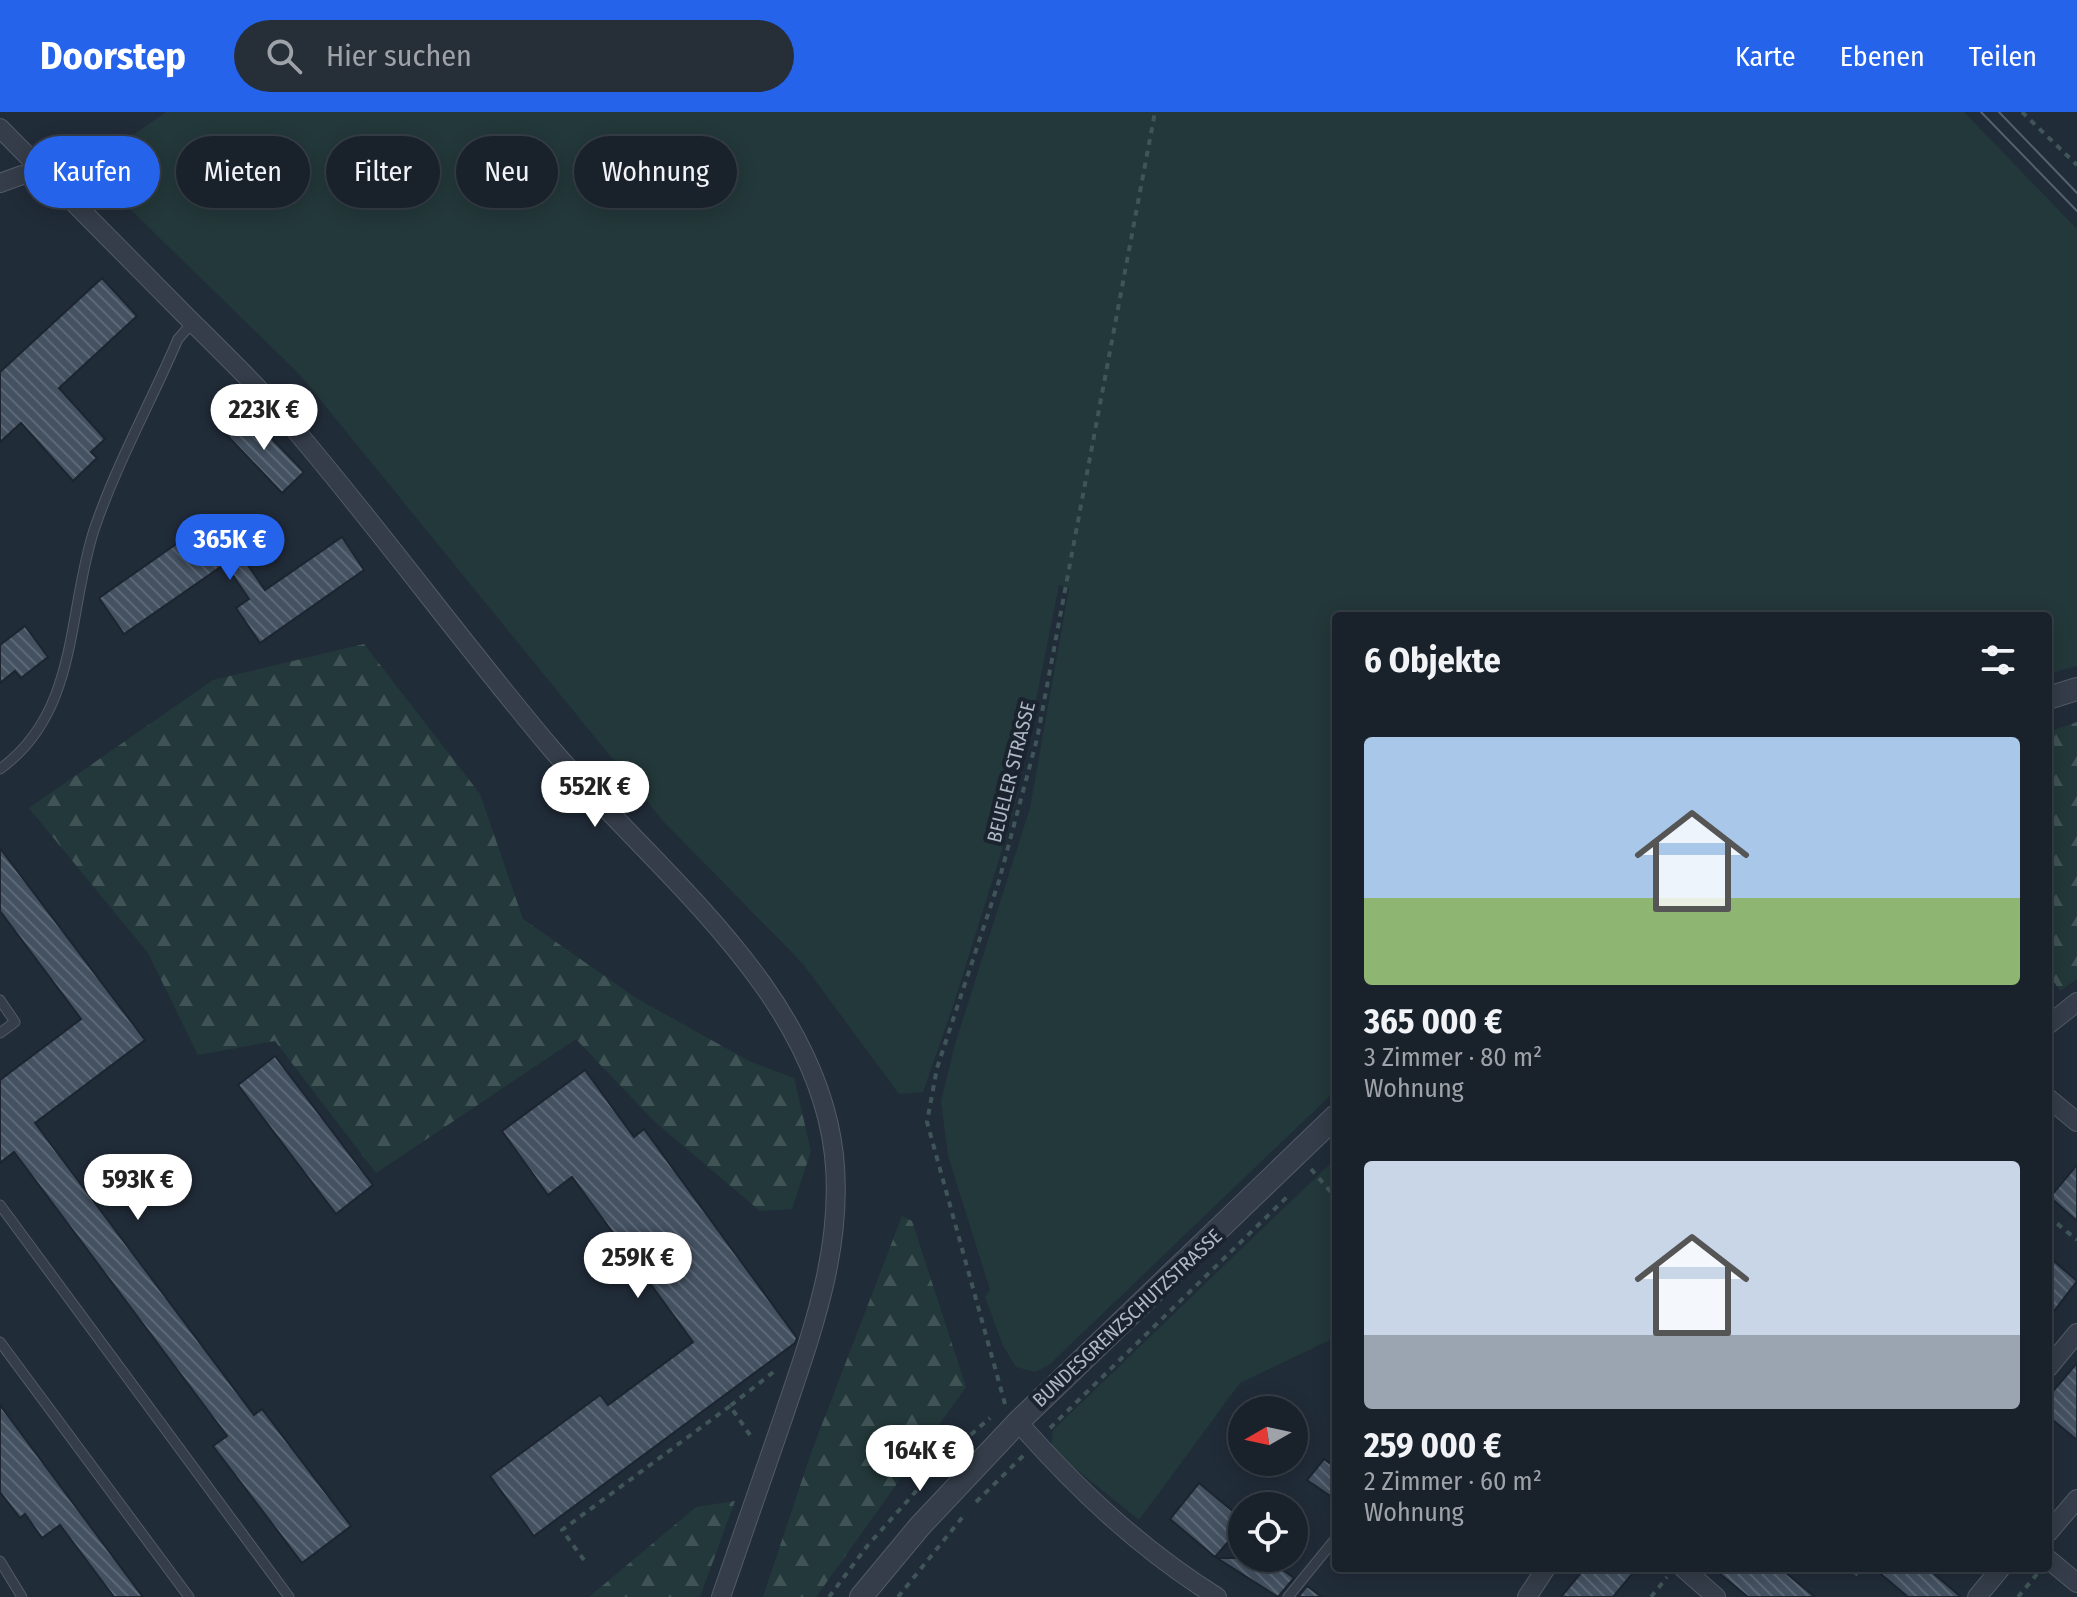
<!DOCTYPE html>
<html lang="de">
<head>
<meta charset="utf-8">
<style>
  body { margin:0; font-family:"Fira Sans Condensed",sans-serif; background:#262e37; color:#f1f3f6; height:100vh; display:flex; flex-direction:column; font-size:30px; white-space:nowrap }
  * { box-sizing:border-box; margin:0 }
  p { font-size:26px; color:#9fa3a9 }
  .icon { flex:none; width:44px; height:44px; fill:none; stroke:currentColor; stroke-width:2; stroke-linecap:round; stroke-linejoin:round }
  .map { position:relative; flex:1; overflow:hidden }
  .drawer { position:absolute; left:1332px; top:500px; width:720px; height:960px; display:flex; flex-direction:column; background:#19212b; border-radius:8px; box-shadow:0 4px 20px #0003,0 0 0 2px #373e47 }
  .drawer>* { flex:none }
  .hud { position:absolute; left:24px; top:24px; width:760px; height:72px; display:flex; gap:16px }
  .needle { width:52px; rotate:261deg }
  .controls { position:absolute; left:1228px; top:1284px; display:grid; gap:16px }
  .controls a { display:grid; place-items:center; width:80px; height:80px; border-radius:50%; background:#19212b; box-shadow:0 4px 20px #0003,0 0 0 2px #373e47; font-size:40px }
  .price { position:absolute; translate:-50% -68px; padding:0 18px; border-radius:28px; background:#fff; color:#222; font-size:26px; line-height:52px; filter:drop-shadow(0 2px 4px #0008) }
  .price::after { content:''; position:absolute; left:50%; top:48px; width:24px; height:18px; margin-left:-12px; background:inherit; clip-path:polygon(0 0,100% 0,50% 100%) }
  .price.current { background:#2563eb; color:#fff }
  ul { padding:0; list-style:none }
  li { display:grid; align-content:center; gap:16px; height:424px; padding:0 32px }
  li span { display:grid; place-items:center; height:248px; border-radius:8px; color:#555 }
  li>.icon { margin-inline-start:auto }
  span .icon { width:144px; height:144px; fill:#fffc; stroke-width:1 }
  li b { font-size:34px }
  h2 { display:flex; justify-content:space-between; align-items:center; height:96px; padding:0 32px; font-size:34px }
  .tag { padding:0 28px; border-radius:36px; background:#19212b; box-shadow:0 4px 20px #0003,0 0 0 2px #373e47; font-size:28px; line-height:72px }
  .tag.current { background:#2563eb; color:#fff }
  header { display:flex; align-items:center; gap:48px; box-sizing:border-box; height:112px; padding:0 40px; background:#2563eb; color:#fff }
  header strong { font-size:38px }
  nav { display:flex; gap:44px; margin-inline-start:auto; font-size:28px }
  .search { width:560px; height:72px; background:#262e37; display:flex; align-items:center; gap:20px; box-sizing:border-box; padding:0 28px; border-radius:44px; color:#9fa3a9; font-size:30px }
  .map>svg:first-child { display:block }
</style>
</head>
<body>
<header>
<strong>Doorstep</strong>
<div class="search"><svg class="icon" aria-label="search" viewBox="0 0 24 24"><circle cx="10" cy="10" r="6"/><path d="M15 15l6 6"/></svg>Hier suchen</div>
<nav><a>Karte</a><a>Ebenen</a><a>Teilen</a></nav>
</header>
<div class="map">
<svg width="2077" height="1485" viewBox="0 0 2077 1485">
  <defs>
    <pattern id="forest-firs" width="22" height="20" patternUnits="userSpaceOnUse" patternTransform="scale(2)"><rect width="22" height="20" fill="#23383a"/><path d="M5 1l3.5 6h-7zM16 11l3.5 6h-7z" fill="#405355"/></pattern>
    <pattern id="building-back-hatch" width="6" height="6" patternUnits="userSpaceOnUse" patternTransform="scale(2)"><rect width="6" height="6" fill="#445161"/><path d="M-1 5l2 2M0 0l6 6M5-1l2 2" fill="none" stroke="#5c6876"/></pattern>
  </defs>
  <rect width="100%" height="100%" fill="#212c39"/>
  <path fill="#23383a" d="M 166,0 L 1964,0 L 2077,117 L 2077,554 L 2048,562 L 2048,504 L 1336,504 L 1336,978 L 1049,1253 L 1035,1260 L 1016,1255 L 1003,1234 L 985,1185 L 990,1178 L 948,1044 L 941,989 L 955,932 L 1030,696 L 1069,476 L 1059,473 L 1013,703 L 953,894 L 923,980 L 899,982 L 803,852 L 664,710 L 300,263 L 87,55 Z
    M 1336,1046 L 1336,1225 L 1240,1271 L 1139,1408 L 1051,1337 L 1053,1318 Z"/>
  <path fill="url(#forest-firs)" d="M 364,532 L 480,682 L 523,807 L 636,886 L 749,949 L 794,966 L 811,1039 L 792,1097 L 760,1099 L 655,1010 L 576,927 L 376,1061 L 275,929 L 198,943 L 148,841 L 29,696 L 213,568 Z
    M 2077,610 L 2077,867 L 2060,879 L 2048,861 L 2048,620 Z
    M 902,1104 L 912,1109 L 966,1275 L 816,1485 L 763,1485 L 811,1341 Z
    M 735,1389 L 700,1485 L 589,1485 L 696,1395 Z"/>
  <path fill="url(#building-back-hatch)" stroke="#1c2530" stroke-width="2" d="M 102,166 L 137,204 L 59,276 L 105,327 L 91,340 L 97,346 L 73,369 L 21,311 L 0,330 L 0,260 Z
    M 245,299 L 304,360 L 282,381 L 224,320 Z
    M 215,405 L 265,478 L 342,425 L 364,458 L 260,531 L 236,496 L 249,487 L 225,452 L 124,522 L 99,486 Z
    M 25,514 L 48,545 L 21,566 L 15,559 L 0,571 L 0,533 Z
    M 0,736 L 145,928 L 35,1011 L 254,1303 L 262,1297 L 351,1414 L 302,1451 L 213,1334 L 227,1324 L 14,1040 L 0,1051 L 0,968 L 81,907 L 0,799 Z
    M 275,944 L 373,1073 L 336,1102 L 238,973 Z
    M 585,958 L 634,1025 L 644,1017 L 797,1226 L 795,1231 L 534,1424 L 490,1364 L 600,1283 L 608,1293 L 693,1230 L 572,1065 L 548,1083 L 502,1019 Z
    M 2077,1053 L 2077,1109 L 2050,1085 Z
    M 2048,1144 L 2077,1169 L 2048,1207 Z
    M 2077,1251 L 2077,1328 L 2048,1304 L 2048,1285 Z
    M 0,1293 L 143,1485 L 114,1485 L 60,1413 L 42,1426 L 25,1402 L 20,1406 L 0,1380 Z
    M 1324,1347 L 1336,1356 L 1336,1388 L 1307,1368 Z
    M 1199,1371 L 1242,1407 L 1242,1414 L 1215,1445 L 1170,1407 Z
    M 1217,1446 L 1266,1446 L 1294,1466 L 1278,1485 Z
    M 1585,1456 L 1637,1456 L 1613,1485 L 1561,1485 Z
    M 1713,1456 L 1780,1456 L 1815,1485 L 1748,1485 Z
    M 1874,1456 L 1927,1456 L 1961,1485 L 1908,1485 Z
    M 1307,1474 L 1322,1485 L 1298,1485 Z"/>
  <g fill="none" stroke-linecap="round" stroke-linejoin="round">
    <defs>
      <path id="service" d="M 0,657 C 79,600 67,501 94,418 C 116,353 151,290 178,227 L 193,210
        M 0,888 L 15,910 L 0,921
        M 0,1093 L 289,1485
        M 0,1230 L 189,1485
        M 0,1449 L 22,1485
        M 1288,1485 L 1336,1426"/>
      <path id="minor" d="M 0,16 C 61,78 123,140 184,202 C 224,242 266,282 302,326 C 387,427 465,534 550,635 C 652,756 815,876 834,1043 C 844,1135 812,1220 783,1306 C 762,1366 742,1425 721,1485
        M 0,71 L 22,63 L 48,64
        M 2048,913 L 2077,890
        M 2048,986 L 2077,1010
        M 2048,1256 L 2077,1221
        M 1018,1310 C 1078,1378 1139,1436 1217,1485
        M 2048,1421 L 2077,1387
        M 2048,1447 L 2077,1471
        M 1683,1456 L 1716,1485
        M 1527,1485 L 1546,1456
        M 1977,1485 L 2001,1456"/>
      <path id="tertiary" d="M 2048,586 L 2077,577
        M 861,1485 L 920,1414 L 1018,1310 L 1336,1004"/>
    </defs>
    <use href="#service" stroke="#525b67" stroke-width="11"/>
    <use href="#minor" stroke="#525b67" stroke-width="20"/>
    <use href="#tertiary" stroke="#525b67" stroke-width="24"/>
    <path stroke="#405557" stroke-width="4" stroke-dasharray="6 6" stroke-linecap="butt" d="M 2022,0 L 2077,53
      M 1311,1057 L 1336,1086
      M 2048,1104 L 2077,1128
      M 1005,1292 L 927,1010 L 937,956 L 999,769 L 1037,627 L 1155,0
      M 1050,1316 L 1290,1082
      M 750,1323 L 730,1294 L 776,1258
      M 976,1390 L 1024,1343
      M 584,1448 L 562,1418 L 730,1294
      M 1855,1463 L 1860,1456
      M 829,1485 L 868,1433 L 952,1339 L 990,1306
      M 898,1485 L 965,1402
      M 1651,1485 L 1667,1465
      M 2018,1485 L 2037,1462"/>
    <use href="#service" stroke="#343d49" stroke-width="9"/>
    <use href="#minor" stroke="#343d49" stroke-width="18"/>
    <use href="#tertiary" stroke="#343d49" stroke-width="22"/>
    <path stroke="#566270" stroke-width="2" d="M 1981,0 L 2077,99
      M 1999,0 L 2077,81"/>
  </g>
  <g text-anchor="middle" dominant-baseline="central" stroke-width="8" stroke-linejoin="round" paint-order="stroke">
    <g font-size="20" fill="#afb8c6" stroke="#1a232e">
      <text transform="translate(1011 660) rotate(-76)">BEUELER STRASSE</text>
      <text transform="translate(1127 1206) rotate(-43)">BUNDESGRENZSCHUTZSTRASSE</text>
    </g>
  </g>
</svg>
<div class="controls">
<a><svg class="needle" viewBox="-14 -14 28 28"><path d="M0-13l5 13h-10z" fill="#e53935"/><path d="M0 13l5-13h-10z" fill="#9fa3a9"/></svg></a>
<a><svg class="icon" aria-label="locate" viewBox="0 0 24 24"><circle cx="12" cy="12" r="6"/><path d="M12 2v4M12 18v4M2 12h4M18 12h4"/></svg></a>
</div>
<b class="price" style="left:264px;top:340px">223K €</b>
<b class="price current" style="left:230px;top:470px">365K €</b>
<b class="price" style="left:595px;top:717px">552K €</b>
<b class="price" style="left:138px;top:1110px">593K €</b>
<b class="price" style="left:638px;top:1188px">259K €</b>
<b class="price" style="left:920px;top:1381px">164K €</b>
<div class="hud">
<a class="tag current">Kaufen</a>
<a class="tag">Mieten</a>
<a class="tag">Filter</a>
<a class="tag">Neu</a>
<a class="tag">Wohnung</a>
</div>
<section class="drawer">
<h2>6 Objekte<svg class="icon" aria-label="filters" viewBox="0 0 24 24"><path d="M4 7h16M4 17h16"/><circle cx="9" cy="7" r="2"/><circle cx="15" cy="17" r="2"/></svg></h2>
<ul>
<li><span style="background:linear-gradient(#a9c7e8 65%,#8fb573 0)"><svg class="icon" aria-label="home" viewBox="0 0 24 24"><path d="M3 11l9-7 9 7M6 9v11h12V9"/></svg></span><div><b>365 000 €</b><p>3 Zimmer · 80 m²</p><p>Wohnung</p></div></li>
<li><span style="background:linear-gradient(#c9d6e8 70%,#9aa5b1 0)"><svg class="icon" aria-label="home" viewBox="0 0 24 24"><path d="M3 11l9-7 9 7M6 9v11h12V9"/></svg></span><div><b>259 000 €</b><p>2 Zimmer · 60 m²</p><p>Wohnung</p></div></li>
</ul>
</section>
</div>
</body>
</html>
